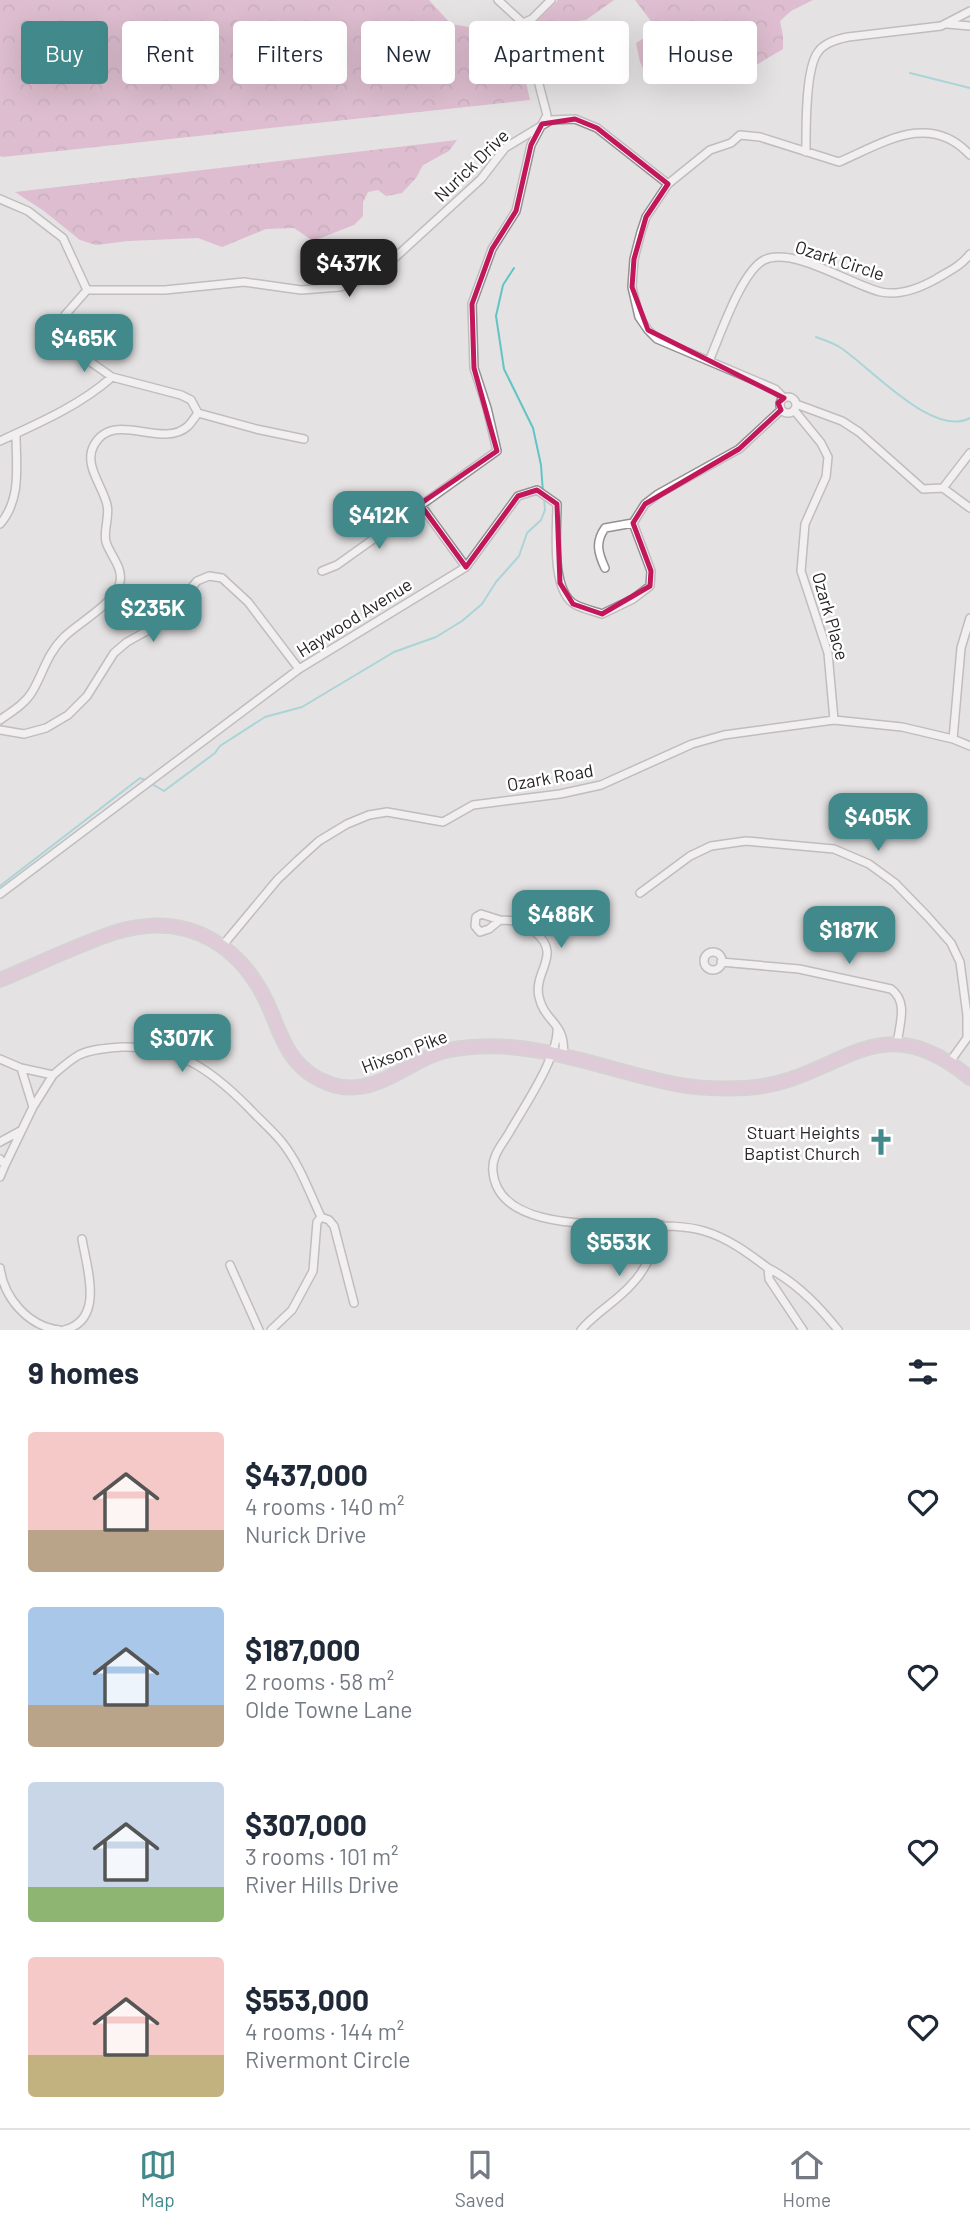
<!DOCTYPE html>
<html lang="en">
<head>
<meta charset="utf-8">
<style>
  body { margin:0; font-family:Barlow,sans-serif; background:#f2f2f3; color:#1f2937; height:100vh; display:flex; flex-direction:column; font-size:26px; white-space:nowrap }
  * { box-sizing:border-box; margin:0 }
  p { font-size:23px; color:#747a83 }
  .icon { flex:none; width:38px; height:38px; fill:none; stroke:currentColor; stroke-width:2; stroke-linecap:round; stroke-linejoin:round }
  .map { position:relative; height:1330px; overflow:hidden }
  .side { display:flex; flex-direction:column; background:#fff; flex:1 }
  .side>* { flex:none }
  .top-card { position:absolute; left:21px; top:21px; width:929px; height:63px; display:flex; gap:14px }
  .price { position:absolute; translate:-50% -60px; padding:0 16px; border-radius:14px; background:#41898a; color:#fff; font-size:23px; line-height:46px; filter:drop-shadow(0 2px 4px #0008) }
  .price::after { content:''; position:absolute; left:50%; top:42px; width:21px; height:16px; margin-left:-10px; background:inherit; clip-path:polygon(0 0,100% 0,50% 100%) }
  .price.active { background:#222; color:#fff }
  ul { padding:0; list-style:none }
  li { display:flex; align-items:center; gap:21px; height:175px; padding:0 28px }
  li span { display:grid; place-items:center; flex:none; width:196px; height:140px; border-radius:7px; color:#555 }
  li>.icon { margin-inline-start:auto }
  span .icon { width:84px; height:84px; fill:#fffc; stroke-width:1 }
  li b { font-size:30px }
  h2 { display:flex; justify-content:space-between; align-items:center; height:84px; padding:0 28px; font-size:30px }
  .chip { padding:0 24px; border-radius:7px; background:#fff; box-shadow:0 7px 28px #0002; font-size:24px; line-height:63px }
  .chip.active { background:#41898a; color:#fff }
  .tab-bar { display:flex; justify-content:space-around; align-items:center; height:98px; border-top:2px solid #e0e1e3; background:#fff; font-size:19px; color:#747a83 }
  .tab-bar a { display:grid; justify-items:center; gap:4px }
  .tab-bar .active { color:#41898a }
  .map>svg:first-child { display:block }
</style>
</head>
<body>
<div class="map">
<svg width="970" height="1330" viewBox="0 0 970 1330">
  <defs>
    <pattern id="forest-crowns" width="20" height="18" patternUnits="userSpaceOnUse" patternTransform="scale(1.75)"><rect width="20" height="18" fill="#d391b7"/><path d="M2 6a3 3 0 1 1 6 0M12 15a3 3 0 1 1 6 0" fill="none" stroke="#ab7695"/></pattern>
  </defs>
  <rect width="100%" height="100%" fill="#e5e2e3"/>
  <path fill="url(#forest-crowns)" d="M 0,0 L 429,0 L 451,24 L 481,29 L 504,29 L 516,38 L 530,100 L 3,157 L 0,156 Z
    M 558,0 L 614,0 L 586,20 L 555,24 L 537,21 Z
    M 635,0 L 813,0 L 791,11 L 780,21 L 783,36 L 783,49 L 758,64 L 650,83 L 640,62 L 636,43 L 651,34 L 650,20 Z
    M 457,140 L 449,151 L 423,165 L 416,178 L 402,193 L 386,196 L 378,190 L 368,192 L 363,202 L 363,216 L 354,225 L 313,241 L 294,228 L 266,229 L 222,247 L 198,238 L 128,241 L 96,245 L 80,240 L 44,211 L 15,192 Z"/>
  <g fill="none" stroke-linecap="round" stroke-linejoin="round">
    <path stroke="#62c4c6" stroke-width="2" d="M 910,73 L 970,88
      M 514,268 L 503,285 L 496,316 L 504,369 L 533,428 L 541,465 L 543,493
      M 816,337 C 824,340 834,343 841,348 C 871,368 933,438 970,418
      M 150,783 L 164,791 L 215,753 L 220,746 L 265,717 L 302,707 L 394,652 L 436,637 L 462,621 L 482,604 L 496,582 L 519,556 L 527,533 L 541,520 L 545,510 L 544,498
      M 0,886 L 140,778 L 145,780"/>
    <defs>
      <path id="minor" d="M 498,0 L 523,23
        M 523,23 L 532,19 L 551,0
        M 947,24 L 970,26
        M 806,152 C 806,130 805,69 818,52 C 824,43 838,39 848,37 L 941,26 L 970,11
        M 0,199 L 28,211 L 63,238 L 87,290
        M 87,290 L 165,290 L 244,282 L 301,290 L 340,287 L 376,275 L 481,179 L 505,148 L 551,120 L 575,119 L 597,128 L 668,184
        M 87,290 L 65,315 L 68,337 L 85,358 L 112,377 L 181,395 L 191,400 L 198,413
        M 709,361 C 720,336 741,272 764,260 C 793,246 851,285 881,292 C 900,296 920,288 936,279 C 949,271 961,266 970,254
        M780 405a8 8 0 1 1 16 0a8 8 0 1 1-16 0Z
        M 784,398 L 775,389 L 657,339 L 648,330 L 639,317 L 632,287 L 634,259 L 641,232 L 646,217 L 668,184 L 710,150 L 731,143 L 740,135 L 760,137 L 839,162 C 883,143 930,111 970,155
        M 796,404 L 842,421 L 859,432 L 923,489 L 943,488
        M 794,410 L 821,443 L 828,457 L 826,477 L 805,524 L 801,571 L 828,653 L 834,720
        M 198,413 L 256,429 L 304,439
        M 0,441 C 39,423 79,406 112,377
        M 943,488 L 970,453
        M 943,488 L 970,508
        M 420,504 L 466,567
        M 0,524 C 22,499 16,465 16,434
        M 605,568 C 598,553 595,542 605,528 L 633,523
        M 322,571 L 337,565 L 497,451 L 487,408 L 474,368 L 472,304 L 492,249 L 516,211 L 531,145 L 547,115 L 523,23
        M 0,720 C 11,712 25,704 32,692 C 44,672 46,655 64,637 C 78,623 117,602 120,582 C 123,567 110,555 106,542 C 103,530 110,517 107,505 C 103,486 83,465 94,445 C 114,409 162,450 188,426 C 192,422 195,417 198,413
        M 0,730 L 24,734 L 46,728 L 68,715 L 87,696 L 114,653 L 127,642 L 163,622 L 197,581 L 209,576 L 222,578 L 248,602 L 299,669
        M 953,739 L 961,648 L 970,618
        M 640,893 L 690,856 L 711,846 L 746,841 L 834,849 L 869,864 L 895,883 L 928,917 L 951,943 L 960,962 L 967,1015 L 967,1038 L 949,1063
        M 0,894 L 299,669 L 466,567 L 518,496 L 537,490 L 557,504 C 557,529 550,592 576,605 C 584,609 594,611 602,614 L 633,599 L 650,586 L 651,571 L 633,523 L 645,504 L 658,494 L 739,449 L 781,410
        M 500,920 L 481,914 L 476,917 L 475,926 L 480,932 L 489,929 L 500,920 C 514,920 524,922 535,932 C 563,955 533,971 539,997 C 544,1022 567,1023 563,1055
        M 223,945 L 278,879 L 298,860 L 319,841 L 347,824 L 369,815 L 387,812 L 443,822 L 473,805 L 560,794 L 601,785 L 692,744 L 724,735 L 834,720 L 902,727 L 953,739 L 970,746
        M704 961a9 9 0 1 1 18 0a9 9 0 1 1-18 0Z
        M 721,962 L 799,969 L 891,989 C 909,1002 899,1025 897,1045
        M 557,1028 C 559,1056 523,1108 509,1133 C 501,1146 491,1157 493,1172 C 500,1246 654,1215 704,1231 C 728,1238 748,1253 768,1268
        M 0,1059 L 21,1068 L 53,1075 C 61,1068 70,1060 79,1055 C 91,1049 108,1048 121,1047 C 177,1046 209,1068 247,1106 C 258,1118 271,1129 281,1141 C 299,1163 309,1191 321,1217 L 317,1222 L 313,1271 L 292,1310 L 271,1330
        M 33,1107 L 53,1075
        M 0,1142 L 22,1130
        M 0,1159 L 5,1165 L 0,1177
        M 5,1165 L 33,1107 L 21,1068
        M 321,1217 L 329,1220 L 334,1226 L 354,1303
        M 230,1265 L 259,1330
        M 0,1268 C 4,1298 28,1326 59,1330
        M 64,1330 C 105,1320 87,1269 82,1239
        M 581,1330 C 596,1312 616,1302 631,1285 C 648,1268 654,1247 662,1225
        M 803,1330 L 769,1279 L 768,1268 C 796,1282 819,1306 838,1330"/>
      <path id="primary" d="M 0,980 C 38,964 77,945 116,932 C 190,910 245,947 272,1014 C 285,1048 296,1073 333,1085 C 370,1096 399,1070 430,1056 C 443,1050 458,1048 472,1047 C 542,1041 608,1071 675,1084 C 699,1089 722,1089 746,1088 C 839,1083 874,999 970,1078"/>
    </defs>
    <use href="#minor" stroke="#949193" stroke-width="10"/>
    <use href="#primary" stroke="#bebebe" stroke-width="16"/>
    <use href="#minor" stroke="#fff" stroke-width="7"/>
    <use href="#primary" stroke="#d7b0c7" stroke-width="12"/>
  </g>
  <path d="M0 0H970V1330H0ZM 575,119 L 597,128 L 668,184 L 646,217 L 634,259 L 632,287 L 648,330 L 784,398 L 778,403 L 781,410 L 739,449 L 645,504 L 633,523 L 651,571 L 650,586 L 602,614 L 573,604 L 560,583 L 557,504 L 537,490 L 518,496 L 466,567 L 420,504 L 497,451 L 474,368 L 472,304 L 492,249 L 516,211 L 531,145 L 542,124 Z" fill="#e5e2e3" fill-opacity=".55" fill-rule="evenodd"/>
  <path fill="none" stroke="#c2185b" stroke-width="5" stroke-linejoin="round" d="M 575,119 L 597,128 L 668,184 L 646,217 L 634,259 L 632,287 L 648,330 L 784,398 L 778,403 L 781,410 L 739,449 L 645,504 L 633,523 L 651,571 L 650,586 L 602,614 L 573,604 L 560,583 L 557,504 L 537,490 L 518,496 L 466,567 L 420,504 L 497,451 L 474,368 L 472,304 L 492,249 L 516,211 L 531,145 L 542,124 Z"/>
  <defs>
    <symbol id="church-bare" viewBox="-9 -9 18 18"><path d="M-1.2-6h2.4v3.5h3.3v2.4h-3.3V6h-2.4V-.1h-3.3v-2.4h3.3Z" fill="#41898a" stroke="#fff" stroke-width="2.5" paint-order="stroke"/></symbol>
  </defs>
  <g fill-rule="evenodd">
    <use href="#church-bare" x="862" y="1123" width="38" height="38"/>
  </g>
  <g text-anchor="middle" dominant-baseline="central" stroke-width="5" stroke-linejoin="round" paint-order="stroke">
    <g font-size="18" fill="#272626" stroke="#fff">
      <text transform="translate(471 165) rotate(-44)">Nurick Drive</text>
      <text transform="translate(840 260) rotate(18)">Ozark Circle</text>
      <text transform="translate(831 616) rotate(74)">Ozark Place</text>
      <text transform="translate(354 617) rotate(-32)">Haywood Avenue</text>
      <text transform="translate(550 777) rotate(-10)">Ozark Road</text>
      <text transform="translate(404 1051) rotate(-21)">Hixson Pike</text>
    </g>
    <g font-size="18" fill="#272626" stroke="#fff" text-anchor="end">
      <text x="860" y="1132">Stuart Heights<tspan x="860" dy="21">Baptist Church</tspan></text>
    </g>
  </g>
</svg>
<b class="price active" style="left:349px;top:299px">$437K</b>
<b class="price" style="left:84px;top:374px">$465K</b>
<b class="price" style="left:379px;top:551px">$412K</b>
<b class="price" style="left:153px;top:644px">$235K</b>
<b class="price" style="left:878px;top:853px">$405K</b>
<b class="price" style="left:561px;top:950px">$486K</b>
<b class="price" style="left:849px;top:966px">$187K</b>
<b class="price" style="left:182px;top:1074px">$307K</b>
<b class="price" style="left:619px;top:1278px">$553K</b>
<div class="top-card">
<a class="chip active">Buy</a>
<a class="chip">Rent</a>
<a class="chip">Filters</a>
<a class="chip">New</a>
<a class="chip">Apartment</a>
<a class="chip">House</a>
</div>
</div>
<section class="side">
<h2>9 homes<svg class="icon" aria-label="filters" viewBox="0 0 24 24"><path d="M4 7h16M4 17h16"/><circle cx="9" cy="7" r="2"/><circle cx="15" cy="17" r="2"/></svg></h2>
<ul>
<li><span style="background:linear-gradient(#f6c9c9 70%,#b9a48a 0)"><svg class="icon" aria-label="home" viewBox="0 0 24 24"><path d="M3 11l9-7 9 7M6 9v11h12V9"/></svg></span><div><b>$437,000</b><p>4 rooms · 140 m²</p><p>Nurick Drive</p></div><svg class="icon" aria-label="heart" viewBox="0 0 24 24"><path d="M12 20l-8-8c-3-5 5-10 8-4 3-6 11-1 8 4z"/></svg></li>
<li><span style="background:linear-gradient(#a9c7e8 70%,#b9a48a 0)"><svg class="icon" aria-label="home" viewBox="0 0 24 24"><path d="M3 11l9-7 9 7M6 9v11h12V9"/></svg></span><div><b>$187,000</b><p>2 rooms · 58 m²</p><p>Olde Towne Lane</p></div><svg class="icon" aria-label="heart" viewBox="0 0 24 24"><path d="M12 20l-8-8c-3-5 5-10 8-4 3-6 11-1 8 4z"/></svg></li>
<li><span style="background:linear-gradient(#c9d6e8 75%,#8fb573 0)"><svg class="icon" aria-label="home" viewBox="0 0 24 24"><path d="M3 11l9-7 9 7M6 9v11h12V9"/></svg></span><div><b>$307,000</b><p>3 rooms · 101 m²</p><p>River Hills Drive</p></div><svg class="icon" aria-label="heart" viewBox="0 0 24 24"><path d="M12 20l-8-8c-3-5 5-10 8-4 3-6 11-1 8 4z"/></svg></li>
<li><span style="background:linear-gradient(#f6c9c9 70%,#c2b280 0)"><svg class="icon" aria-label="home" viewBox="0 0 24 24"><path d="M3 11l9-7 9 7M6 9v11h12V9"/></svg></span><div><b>$553,000</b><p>4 rooms · 144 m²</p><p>Rivermont Circle</p></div><svg class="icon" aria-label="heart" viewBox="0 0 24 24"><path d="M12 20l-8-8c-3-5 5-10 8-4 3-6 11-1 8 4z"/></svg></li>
</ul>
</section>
<nav class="tab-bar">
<a class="active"><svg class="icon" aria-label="map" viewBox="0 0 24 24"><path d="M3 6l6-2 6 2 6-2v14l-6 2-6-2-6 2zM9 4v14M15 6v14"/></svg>Map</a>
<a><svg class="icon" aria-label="saved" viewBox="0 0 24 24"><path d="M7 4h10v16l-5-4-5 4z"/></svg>Saved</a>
<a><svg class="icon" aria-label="home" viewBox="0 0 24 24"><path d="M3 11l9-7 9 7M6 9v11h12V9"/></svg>Home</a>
</nav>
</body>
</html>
